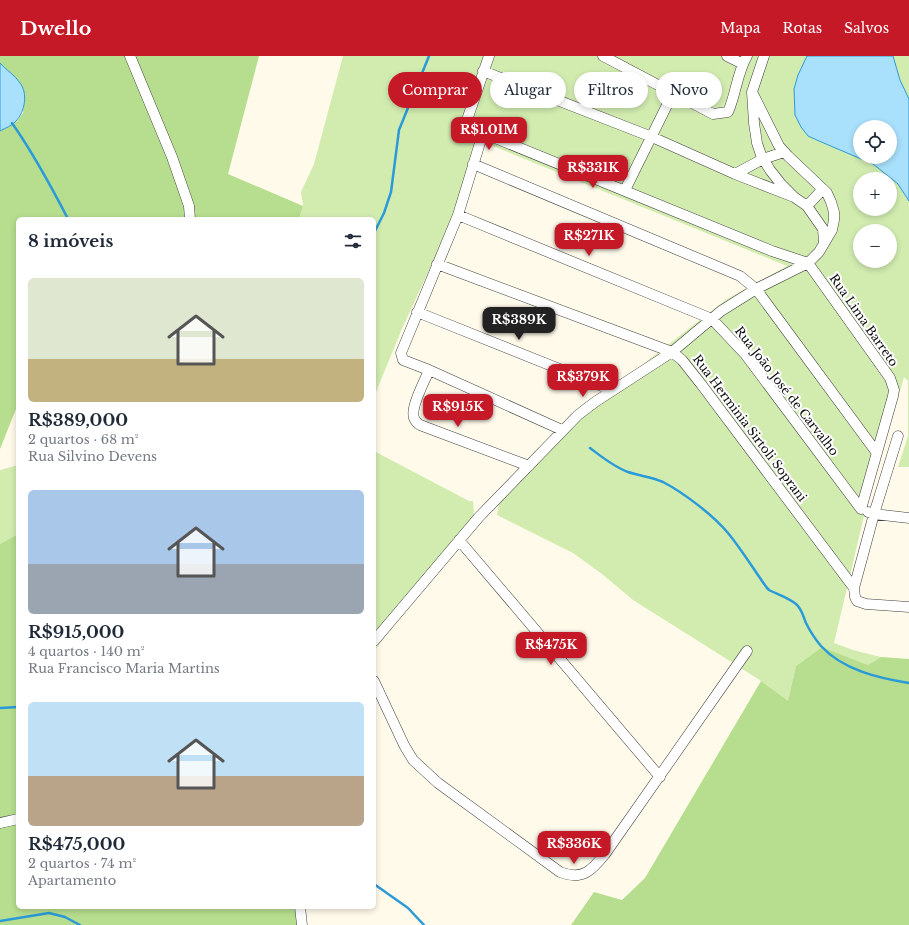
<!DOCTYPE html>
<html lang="pt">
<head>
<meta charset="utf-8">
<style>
  body { margin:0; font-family:"Libre Baskerville",serif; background:#f2f2f3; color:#1f2937; height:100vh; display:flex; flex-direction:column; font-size:15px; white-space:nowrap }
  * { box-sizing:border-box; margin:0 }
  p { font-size:13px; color:#747a83 }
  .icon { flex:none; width:22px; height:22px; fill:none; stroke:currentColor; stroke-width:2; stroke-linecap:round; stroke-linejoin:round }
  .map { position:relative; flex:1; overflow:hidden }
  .panel { position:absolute; left:16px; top:161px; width:360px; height:692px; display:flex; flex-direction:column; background:#fff; border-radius:6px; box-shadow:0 2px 6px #0003 }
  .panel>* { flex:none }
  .top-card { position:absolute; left:388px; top:16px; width:380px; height:36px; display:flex; gap:8px }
  .tools { position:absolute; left:853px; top:64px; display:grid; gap:8px }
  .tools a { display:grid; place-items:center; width:44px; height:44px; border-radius:50%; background:#fff; box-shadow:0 2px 6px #0003; font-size:20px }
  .price { position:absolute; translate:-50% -34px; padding:0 9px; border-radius:8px; background:#c61928; color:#fff; font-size:13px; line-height:26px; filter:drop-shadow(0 1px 2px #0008) }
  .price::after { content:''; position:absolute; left:50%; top:24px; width:12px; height:9px; margin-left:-6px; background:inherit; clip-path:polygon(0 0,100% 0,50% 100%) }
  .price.selected { background:#222; color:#fff }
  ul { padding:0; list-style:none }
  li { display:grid; align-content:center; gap:8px; height:212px; padding:0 12px }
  li span { display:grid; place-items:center; height:124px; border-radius:6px; color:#555 }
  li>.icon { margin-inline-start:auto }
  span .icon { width:72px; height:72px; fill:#fffc; stroke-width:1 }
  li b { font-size:17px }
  h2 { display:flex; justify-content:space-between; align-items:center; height:48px; padding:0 12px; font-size:17px }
  .chip { padding:0 14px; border-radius:18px; background:#fff; box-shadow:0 2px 6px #0003; font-size:14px; line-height:36px }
  .chip.selected { background:#c61928; color:#fff }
  header { display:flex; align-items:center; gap:24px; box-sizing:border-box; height:56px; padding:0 20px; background:#c61928; color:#fff }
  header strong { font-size:19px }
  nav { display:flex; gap:22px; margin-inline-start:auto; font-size:14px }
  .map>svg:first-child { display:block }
</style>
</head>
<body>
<header>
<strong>Dwello</strong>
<nav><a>Mapa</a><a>Rotas</a><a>Salvos</a></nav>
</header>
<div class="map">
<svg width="909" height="869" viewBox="0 0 909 869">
  <rect width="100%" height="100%" fill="#fffaea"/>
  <path fill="#d2ecb0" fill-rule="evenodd" d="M 343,0 L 909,0 L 909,411 L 898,411 L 908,380 L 908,325 L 904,321 L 868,443 L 834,587 L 853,594 L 881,601 L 868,609 L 822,591 L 796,610 L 788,646 L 761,625 L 733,607 L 633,544 L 602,518 L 573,497 L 497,459 L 501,434 L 571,358 L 628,320 L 727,243 L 787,210 L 483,86 L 463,140 L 401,275 L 374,341 L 374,163 L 299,163 L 303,149 L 301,136 L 314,108 ZM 860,71 L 890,71 L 890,101 L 860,101 ZM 860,123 L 890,123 L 890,153 L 860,153 ZM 860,175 L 890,175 L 890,205 L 860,205 Z
    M 374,395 L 469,445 L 473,445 C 474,456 476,468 467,475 L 374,595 Z
    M 18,409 L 18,478 L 0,488 L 0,414 Z"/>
  <path fill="#b6de8e" d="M 0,0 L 259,0 L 228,118 L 303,150 L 299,163 L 18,163 L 18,348 L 0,393 L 0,75 L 17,65 L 23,57 L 24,36 L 20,27 L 0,7 Z
    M 18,478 L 18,851 L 299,851 L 301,869 L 0,869 L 0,488 Z
    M 822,591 L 868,609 L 881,601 L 909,603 L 909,869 L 571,869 L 594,836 L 622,844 L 645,822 L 761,625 L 788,645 L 796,610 Z"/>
  <path fill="#a9e0fb" stroke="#2b9ad8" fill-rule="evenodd" d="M 807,0 L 893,0 L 900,24 L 909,43 L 909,145 L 898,128 L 873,108 L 819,85 L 808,80 L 801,71 L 795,59 L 794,33 L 798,19 ZM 860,71 L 890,71 L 890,101 L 860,101 Z
    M 0,7 C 6,14 15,19 20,27 C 28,37 25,56 16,65 C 12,70 5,72 0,75 Z"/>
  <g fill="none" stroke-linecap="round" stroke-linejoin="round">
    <path stroke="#2b9ad8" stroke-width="2.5" d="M 12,67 C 33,97 51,130 68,163
      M 374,177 L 384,157 L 391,136 L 399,74 L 429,0
      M 590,392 C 602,401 614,411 628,416 C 640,420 652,421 663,426 C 684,437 713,459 728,477 C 742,494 754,514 767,532 L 769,534 C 777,538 789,542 796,548 C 802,553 803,560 806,567 C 810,575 815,583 821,590 C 843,614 878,622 909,627
      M 0,652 L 18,651
      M 374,828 L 408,852 L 424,869
      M 0,865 L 49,857 L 65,861 L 80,869"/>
    <defs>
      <path id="minor" d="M 130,0 L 172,101 L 189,150 L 190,163
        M 489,0 L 468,61 L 471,68 L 483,77 L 772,195 L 808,207 L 890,322 L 894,334 L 893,340 L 861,453
        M 603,0 L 713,58 L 728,56 C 736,38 737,17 747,0
        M 727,0 L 743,8
        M 764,0 L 752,36 L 754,67 L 757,87 L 761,99 L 770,114 L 781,128 L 794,141 L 807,150 L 823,173 L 824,187
        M 483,15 L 652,81 L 735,118 L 794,141
        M 483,77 L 458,159 L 401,297 L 403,304 L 429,314 L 562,374
        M 473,108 L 740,220 L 756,233 L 877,397
        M 735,118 L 763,103 L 784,96
        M 625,134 L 673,37
        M 807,150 L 823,133
        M 458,159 L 712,263 L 745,298 L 861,453
        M 437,208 L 672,296 L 682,304 L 701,328 L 854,532
        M 417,256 L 612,334
        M 429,314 C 425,325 410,351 414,362 C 415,365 417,367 420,369 L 529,410
        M 898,380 L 874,458 L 854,532 L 855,541 L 857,545 L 866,548 L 909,551
        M 868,456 L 874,458 L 909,462
        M 459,484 L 660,721
        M 374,585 L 479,461 L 578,359 L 595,346 L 672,296 L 721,255 L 756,233 L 808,207 L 819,196 L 832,174 L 834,164 L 834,156 L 831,146 L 827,137 L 788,100 L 779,90 L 752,36
        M 374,625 L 404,689 L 413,704 L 438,727 L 560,816 C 583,825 592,814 605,798 L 747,595
        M 0,767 L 18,763
        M 300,851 L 302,869"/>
    </defs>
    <use href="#minor" stroke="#3e3e3e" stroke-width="11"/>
    <use href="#minor" stroke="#fff" stroke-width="10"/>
  </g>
  <g text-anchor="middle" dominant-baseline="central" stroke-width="4" stroke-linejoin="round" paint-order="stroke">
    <g font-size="12" fill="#0b0b0b" stroke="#fff">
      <text transform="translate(864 264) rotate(55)">Rua Lima Barreto</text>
      <text transform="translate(787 335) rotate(52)">Rua João José de Carvalho</text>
      <text transform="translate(750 372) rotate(53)">Rua Herminia Sirtoli Soprani</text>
    </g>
  </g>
</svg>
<div class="tools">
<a><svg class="icon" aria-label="locate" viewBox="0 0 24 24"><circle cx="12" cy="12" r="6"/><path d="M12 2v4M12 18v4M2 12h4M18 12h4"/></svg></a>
<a>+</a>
<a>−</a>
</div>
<b class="price" style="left:489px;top:95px">R$1.01M</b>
<b class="price" style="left:593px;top:133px">R$331K</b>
<b class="price" style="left:589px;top:201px">R$271K</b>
<b class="price selected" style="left:519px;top:285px">R$389K</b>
<b class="price" style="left:583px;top:342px">R$379K</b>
<b class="price" style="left:458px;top:372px">R$915K</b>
<b class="price" style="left:551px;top:610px">R$475K</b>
<b class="price" style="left:574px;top:809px">R$336K</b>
<div class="top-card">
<a class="chip selected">Comprar</a>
<a class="chip">Alugar</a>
<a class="chip">Filtros</a>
<a class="chip">Novo</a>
</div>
<section class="panel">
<h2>8 imóveis<svg class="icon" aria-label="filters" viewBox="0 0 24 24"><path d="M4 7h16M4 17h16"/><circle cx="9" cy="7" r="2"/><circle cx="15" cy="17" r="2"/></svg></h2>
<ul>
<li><span style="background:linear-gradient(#dfe7d0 65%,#c2b280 0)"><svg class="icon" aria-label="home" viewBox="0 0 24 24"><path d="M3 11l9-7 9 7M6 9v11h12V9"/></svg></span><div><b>R$389,000</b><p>2 quartos · 68 m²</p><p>Rua Silvino Devens</p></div></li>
<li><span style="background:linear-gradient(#a9c7e8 60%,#9aa5b1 0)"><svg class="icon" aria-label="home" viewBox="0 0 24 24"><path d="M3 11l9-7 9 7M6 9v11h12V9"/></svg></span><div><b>R$915,000</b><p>4 quartos · 140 m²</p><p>Rua Francisco Maria Martins</p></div></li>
<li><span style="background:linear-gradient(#bfe0f5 60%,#b9a48a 0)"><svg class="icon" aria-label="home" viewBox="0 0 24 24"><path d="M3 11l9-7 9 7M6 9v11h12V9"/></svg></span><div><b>R$475,000</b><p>2 quartos · 74 m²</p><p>Apartamento</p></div></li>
</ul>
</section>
</div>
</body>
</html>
